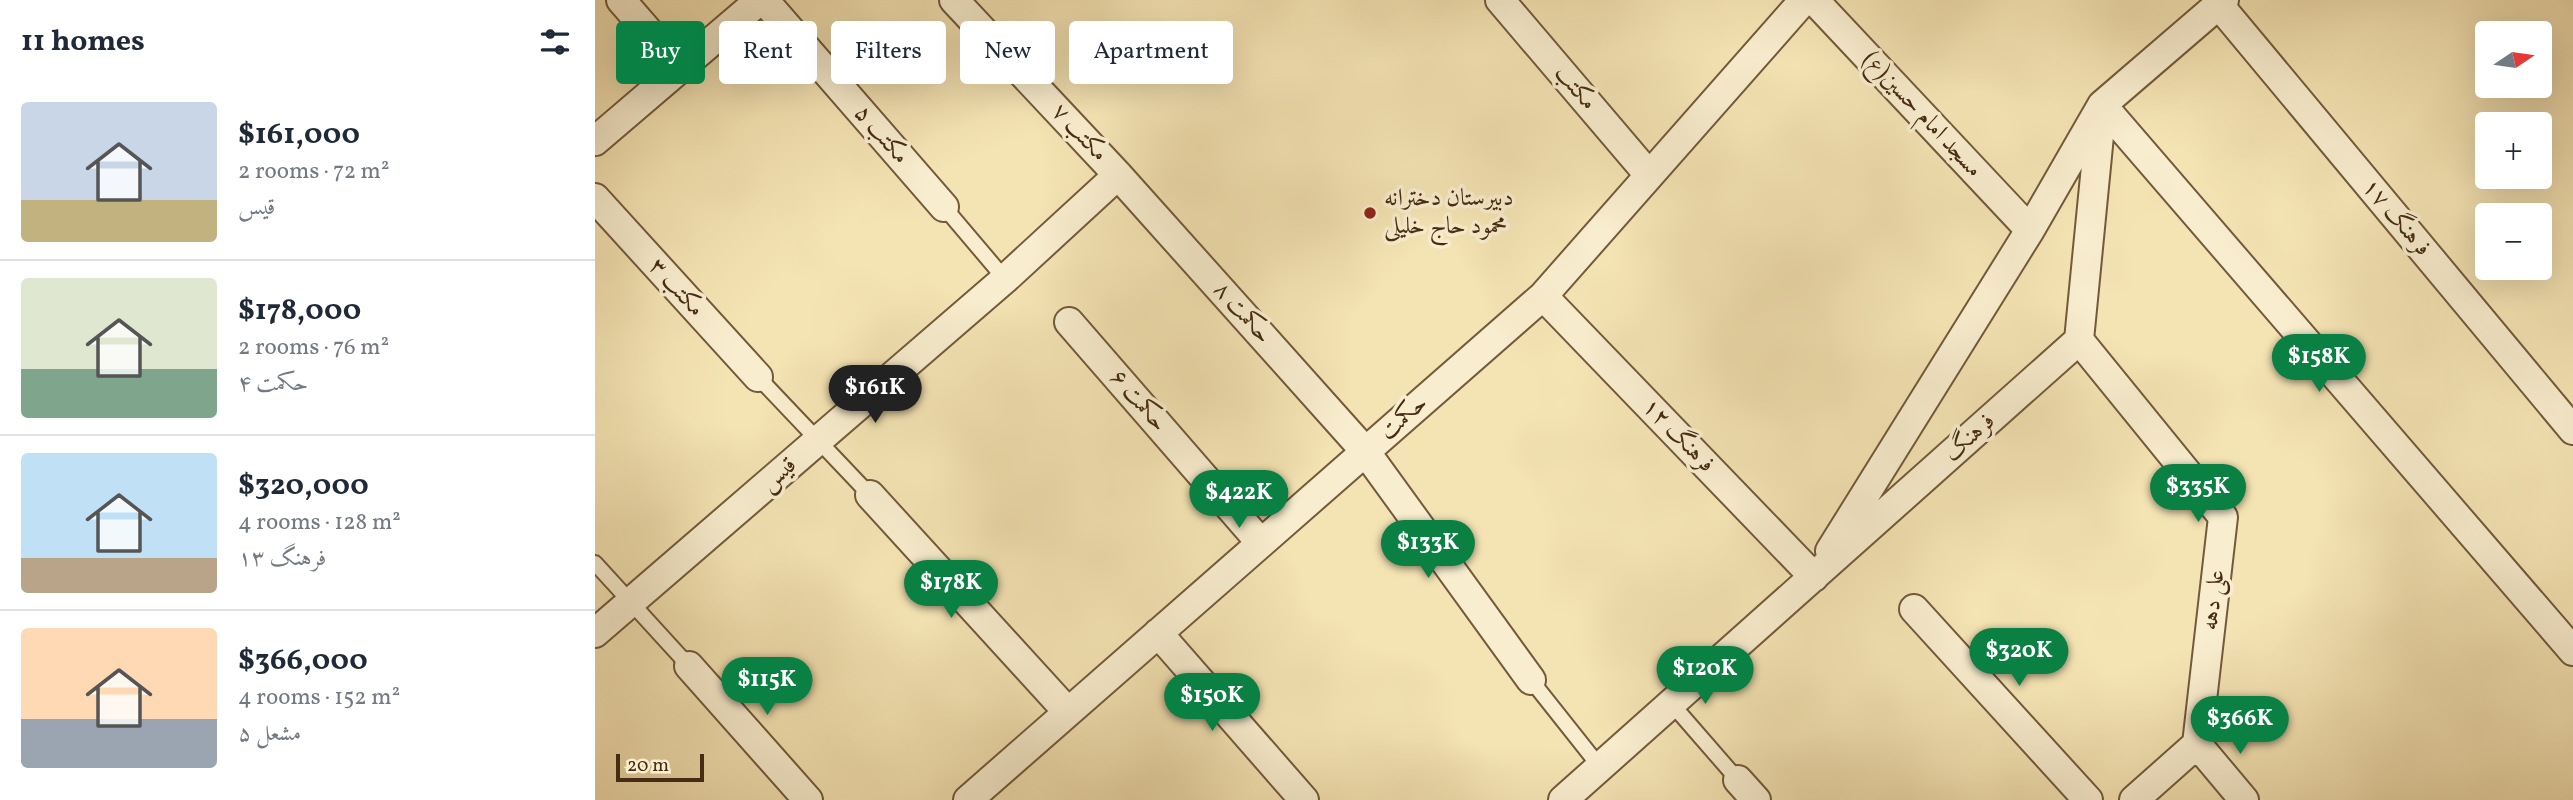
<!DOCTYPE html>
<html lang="en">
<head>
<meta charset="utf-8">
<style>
  body { margin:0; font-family:Vollkorn,Amiri,serif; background:#f6f6f7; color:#1f2937; height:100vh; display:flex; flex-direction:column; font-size:26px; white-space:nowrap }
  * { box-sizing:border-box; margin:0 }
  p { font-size:23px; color:#747a83 }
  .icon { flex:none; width:38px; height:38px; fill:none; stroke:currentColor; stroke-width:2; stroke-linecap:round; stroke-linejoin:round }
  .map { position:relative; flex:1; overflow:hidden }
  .drawer { display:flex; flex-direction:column; background:#fff; width:595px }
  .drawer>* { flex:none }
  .guide { position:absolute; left:21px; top:21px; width:665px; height:63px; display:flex; gap:14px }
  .needle { width:46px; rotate:77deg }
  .fabs { position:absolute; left:1880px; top:21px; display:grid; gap:14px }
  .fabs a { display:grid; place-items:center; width:77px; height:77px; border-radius:7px; background:#fff; box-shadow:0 7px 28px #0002; font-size:35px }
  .scale { position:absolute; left:21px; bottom:18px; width:88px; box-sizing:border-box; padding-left:7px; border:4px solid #462c12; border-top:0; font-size:19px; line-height:24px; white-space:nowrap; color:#462c12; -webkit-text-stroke:5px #f8edce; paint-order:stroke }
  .price { position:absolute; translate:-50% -60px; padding:0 16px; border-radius:24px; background:#0b8043; color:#fff; font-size:23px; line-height:46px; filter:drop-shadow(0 2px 4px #0008) }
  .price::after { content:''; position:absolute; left:50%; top:42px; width:21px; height:16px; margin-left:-10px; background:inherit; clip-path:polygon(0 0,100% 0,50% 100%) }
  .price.on { background:#222; color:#fff }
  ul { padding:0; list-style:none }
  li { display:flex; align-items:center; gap:21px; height:175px; padding:0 21px }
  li+li { border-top:2px solid #e0e1e3 }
  li span { display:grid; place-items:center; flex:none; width:196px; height:140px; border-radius:7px; color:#555 }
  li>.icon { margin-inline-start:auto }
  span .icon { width:84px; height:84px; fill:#fffc; stroke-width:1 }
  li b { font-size:30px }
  h2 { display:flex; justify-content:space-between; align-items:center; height:84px; padding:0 21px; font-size:30px }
  .tag { padding:0 24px; border-radius:7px; background:#fff; box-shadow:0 7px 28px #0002; font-size:24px; line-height:63px }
  .tag.on { background:#0b8043; color:#fff }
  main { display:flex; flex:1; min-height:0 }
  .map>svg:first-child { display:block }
</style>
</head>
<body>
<main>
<section class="drawer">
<h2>11 homes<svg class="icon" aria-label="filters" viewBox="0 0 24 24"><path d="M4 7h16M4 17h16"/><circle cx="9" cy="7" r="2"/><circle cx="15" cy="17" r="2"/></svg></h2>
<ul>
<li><span style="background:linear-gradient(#c9d6e8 70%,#c2b280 0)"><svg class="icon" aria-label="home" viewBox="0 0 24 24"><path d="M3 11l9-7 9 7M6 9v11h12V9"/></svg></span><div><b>$161,000</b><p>2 rooms · 72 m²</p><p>قیس</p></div></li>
<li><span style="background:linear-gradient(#dfe7d0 65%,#7fa58c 0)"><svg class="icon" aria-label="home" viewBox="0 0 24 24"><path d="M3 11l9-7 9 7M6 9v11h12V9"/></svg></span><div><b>$178,000</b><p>2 rooms · 76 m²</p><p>حکمت ۴</p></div></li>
<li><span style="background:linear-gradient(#bfe0f5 75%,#b9a48a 0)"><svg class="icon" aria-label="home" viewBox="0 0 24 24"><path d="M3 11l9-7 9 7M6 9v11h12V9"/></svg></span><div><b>$320,000</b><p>4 rooms · 128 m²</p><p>فرهنگ ۱۳</p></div></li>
<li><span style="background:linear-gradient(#ffd9b3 65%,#9aa5b1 0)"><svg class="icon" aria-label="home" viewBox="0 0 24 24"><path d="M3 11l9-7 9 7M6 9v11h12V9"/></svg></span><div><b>$366,000</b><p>4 rooms · 152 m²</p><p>مشعل ۵</p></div></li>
</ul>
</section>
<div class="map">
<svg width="1978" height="800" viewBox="0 0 1978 800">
  <rect width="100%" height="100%" fill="#f4e3b3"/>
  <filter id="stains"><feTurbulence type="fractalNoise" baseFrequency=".00286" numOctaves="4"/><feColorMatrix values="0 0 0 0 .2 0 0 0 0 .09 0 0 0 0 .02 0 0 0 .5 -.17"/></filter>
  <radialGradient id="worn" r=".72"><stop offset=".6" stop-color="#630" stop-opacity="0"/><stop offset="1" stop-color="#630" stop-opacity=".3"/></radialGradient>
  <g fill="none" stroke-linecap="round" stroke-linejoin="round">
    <defs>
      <path id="lane" d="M 349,207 L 410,279
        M 163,377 L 275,495
        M 0,563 L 94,666
        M 936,680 L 1005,767
        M 1076,703 L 1143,780"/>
      <path id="street" d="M 26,0 L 85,68
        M 169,0 L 349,207
        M 359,0 L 523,175 L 770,451 L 936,680
        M 905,0 L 1054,175
        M 1219,0 L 1435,230
        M 1624,5 L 1978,430
        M 1507,105 L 1978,651
        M 0,141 L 165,0
        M 0,198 L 163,377
        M 948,296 L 1219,577
        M 474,322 L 666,543
        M 1484,340 L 1628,517 L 1602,744
        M 275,495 L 473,712
        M 1235,551 L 1435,230 L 1507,105 L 1629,0
        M 1319,609 L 1493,800
        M 0,633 L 410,279 L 523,175
        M 563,633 L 709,800
        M 94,666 L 213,800
        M 1602,744 L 1649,800
        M 1143,780 L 1161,800
        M 373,800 L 948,296 L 1209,0
        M 968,800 L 1484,340 L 1507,105
        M 1539,800 L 1602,744"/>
    </defs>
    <use href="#lane" stroke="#725a3a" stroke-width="18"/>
    <use href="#street" stroke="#725a3a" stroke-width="32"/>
    <use href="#lane" stroke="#f8edce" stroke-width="14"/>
    <use href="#street" stroke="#f8edce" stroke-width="28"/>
  </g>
  <circle fill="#8f2418" stroke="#f8edce" stroke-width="2.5" cx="775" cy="213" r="7"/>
  <g text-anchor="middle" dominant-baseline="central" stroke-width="7" stroke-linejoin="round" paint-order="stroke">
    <g font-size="24" fill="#462c12" stroke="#f8edce">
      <text transform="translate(980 88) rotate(50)">مکتب</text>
      <text transform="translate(1327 115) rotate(47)">مسجد امام حسین(ع)</text>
      <text transform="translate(484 133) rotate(47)">مکتب ۷</text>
      <text transform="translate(286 135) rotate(49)">مکتب ۵</text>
      <text transform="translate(1801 218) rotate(50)">فرهنگ ۱۷</text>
      <text transform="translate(81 288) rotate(48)">مکتب ۳</text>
      <text transform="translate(647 313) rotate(48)">حکمت ۸</text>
      <text transform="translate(543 401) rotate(49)">حکمت ۶</text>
      <text transform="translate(809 418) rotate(-41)">حکمت</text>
      <text transform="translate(1083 436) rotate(46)">فرهنگ ۱۲</text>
      <text transform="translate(1375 438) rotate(-42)">فرهنگ</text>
      <text transform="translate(184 475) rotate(-41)">قیس</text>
      <text transform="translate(1619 600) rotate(-83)">علی دهه</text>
    </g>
    <g font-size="24" fill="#462c12" stroke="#f8edce" text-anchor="start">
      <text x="789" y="199">دبيرستان دخترانه<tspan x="789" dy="28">محمود حاج خلیلی</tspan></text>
    </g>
  </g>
  <rect width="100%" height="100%" filter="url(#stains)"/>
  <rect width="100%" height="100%" fill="url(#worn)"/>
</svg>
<div class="fabs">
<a><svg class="needle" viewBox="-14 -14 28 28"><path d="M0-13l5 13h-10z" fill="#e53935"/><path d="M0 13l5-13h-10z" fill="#747a83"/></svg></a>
<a>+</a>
<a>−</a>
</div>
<div class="scale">20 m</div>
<b class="price" style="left:1724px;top:394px">$158K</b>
<b class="price on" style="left:280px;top:425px">$161K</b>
<b class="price" style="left:1603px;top:524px">$335K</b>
<b class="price" style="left:644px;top:530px">$422K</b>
<b class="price" style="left:833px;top:580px">$133K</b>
<b class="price" style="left:356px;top:620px">$178K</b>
<b class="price" style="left:1424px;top:688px">$320K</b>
<b class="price" style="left:1110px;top:706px">$120K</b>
<b class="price" style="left:172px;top:717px">$115K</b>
<b class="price" style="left:617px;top:733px">$150K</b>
<b class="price" style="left:1645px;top:756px">$366K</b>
<div class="guide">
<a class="tag on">Buy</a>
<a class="tag">Rent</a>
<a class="tag">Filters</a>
<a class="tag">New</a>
<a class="tag">Apartment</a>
</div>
</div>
</main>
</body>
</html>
